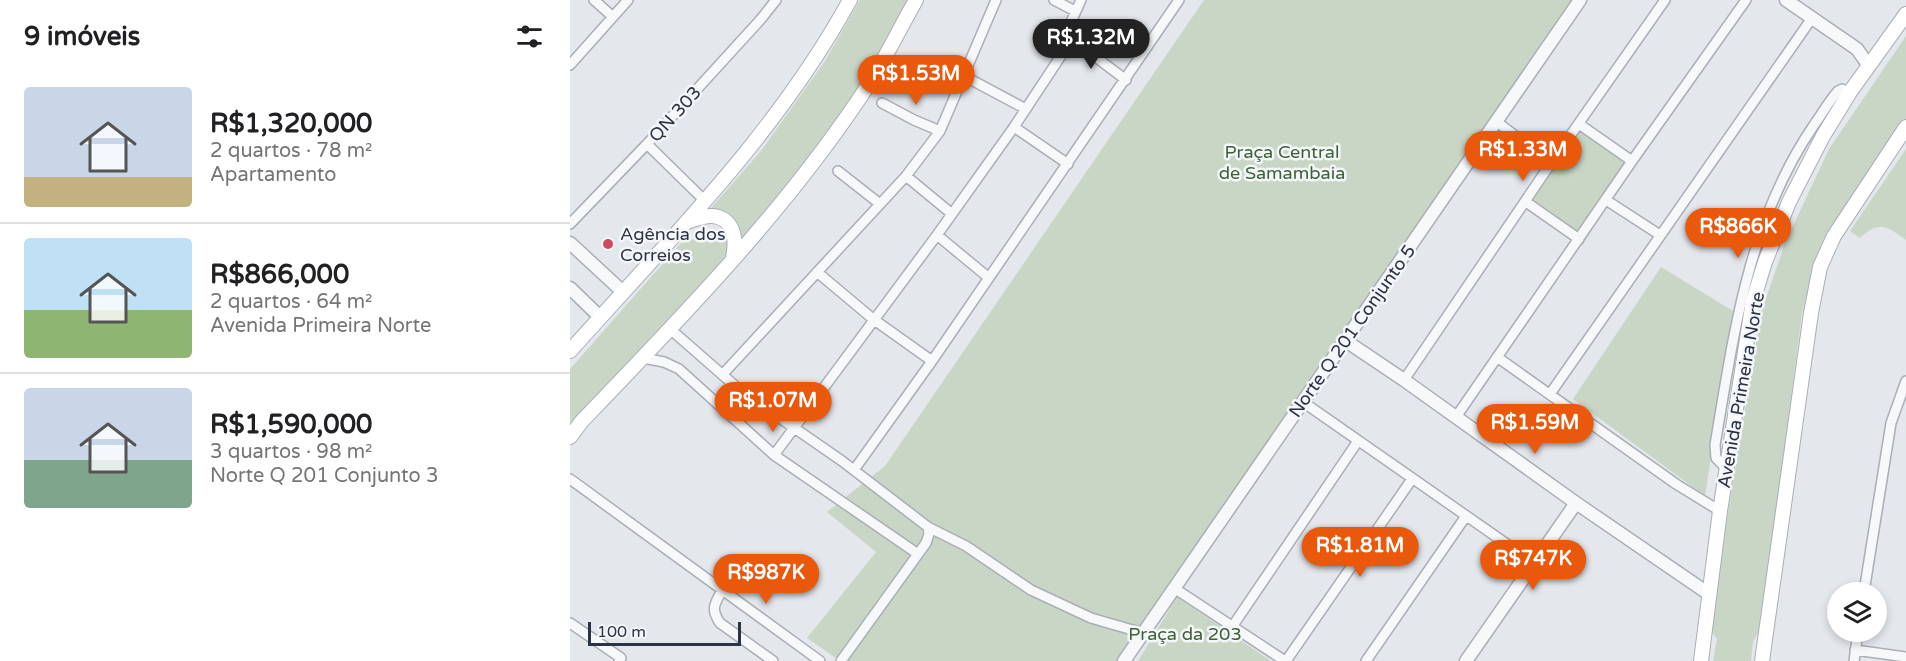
<!DOCTYPE html>
<html lang="pt">
<head>
<meta charset="utf-8">
<style>
  body { margin:0; font-family:"Varela Round",sans-serif; background:#f6f6f6; color:#202124; height:100vh; display:flex; flex-direction:column; font-size:22px; white-space:nowrap }
  * { box-sizing:border-box; margin:0 }
  p { font-size:20px; color:#757577 }
  .icon { flex:none; width:33px; height:33px; fill:none; stroke:currentColor; stroke-width:2; stroke-linecap:round; stroke-linejoin:round }
  .map { position:relative; flex:1; overflow:hidden }
  .drawer { display:flex; flex-direction:column; background:#fff; width:570px }
  .drawer>* { flex:none }
  .fabs { position:absolute; left:1257px; top:582px; display:grid; gap:12px }
  .fabs a { display:grid; place-items:center; width:60px; height:60px; border-radius:50%; background:#fff; box-shadow:0 3px 9px #0003; font-size:30px }
  .scale { position:absolute; left:18px; bottom:15px; width:153px; box-sizing:border-box; padding-left:6px; border:3px solid #2b3445; border-top:0; font-size:16px; line-height:21px; white-space:nowrap; color:#2b3445; -webkit-text-stroke:4px #f4f6f9; paint-order:stroke }
  .price { position:absolute; translate:-50% -51px; padding:0 14px; border-radius:21px; background:#ea580c; color:#fff; font-size:20px; line-height:39px; filter:drop-shadow(0 2px 3px #0008) }
  .price::after { content:''; position:absolute; left:50%; top:36px; width:18px; height:14px; margin-left:-9px; background:inherit; clip-path:polygon(0 0,100% 0,50% 100%) }
  .price.selected { background:#222; color:#fff }
  ul { padding:0; list-style:none }
  li { display:flex; align-items:center; gap:18px; height:150px; padding:0 24px }
  li+li { border-top:2px solid #e0e0e0 }
  li span { display:grid; place-items:center; flex:none; width:168px; height:120px; border-radius:6px; color:#555 }
  li>.icon { margin-inline-start:auto }
  span .icon { width:72px; height:72px; fill:#fffc; stroke-width:1 }
  li b { font-size:26px }
  h2 { display:flex; justify-content:space-between; align-items:center; height:72px; padding:0 24px; font-size:26px }
  main { display:flex; flex:1; min-height:0 }
  .map>svg:first-child { display:block }
</style>
</head>
<body>
<main>
<section class="drawer">
<h2>9 imóveis<svg class="icon" aria-label="filters" viewBox="0 0 24 24"><path d="M4 7h16M4 17h16"/><circle cx="9" cy="7" r="2"/><circle cx="15" cy="17" r="2"/></svg></h2>
<ul>
<li><span style="background:linear-gradient(#c9d6e8 75%,#c2b280 0)"><svg class="icon" aria-label="home" viewBox="0 0 24 24"><path d="M3 11l9-7 9 7M6 9v11h12V9"/></svg></span><div><b>R$1,320,000</b><p>2 quartos · 78 m²</p><p>Apartamento</p></div></li>
<li><span style="background:linear-gradient(#bfe0f5 60%,#8fb573 0)"><svg class="icon" aria-label="home" viewBox="0 0 24 24"><path d="M3 11l9-7 9 7M6 9v11h12V9"/></svg></span><div><b>R$866,000</b><p>2 quartos · 64 m²</p><p>Avenida Primeira Norte</p></div></li>
<li><span style="background:linear-gradient(#c9d6e8 60%,#7fa58c 0)"><svg class="icon" aria-label="home" viewBox="0 0 24 24"><path d="M3 11l9-7 9 7M6 9v11h12V9"/></svg></span><div><b>R$1,590,000</b><p>3 quartos · 98 m²</p><p>Norte Q 201 Conjunto 3</p></div></li>
</ul>
</section>
<div class="map">
<svg width="1336" height="661" viewBox="0 0 1336 661">
  <rect width="100%" height="100%" fill="#e4e7ec"/>
  <path fill="#c9d6c5" d="M 290,0 L 339,0 L 277,111 L 221,185 L 171,240 L 163,220 L 133,217 L 191,151 L 255,61 Z
    M 634,0 L 1015,0 L 556,661 L 270,661 L 237,638 L 306,552 L 257,512 L 315,466 Z
    M 1336,36 L 1336,123 L 1250,250 L 1232,313 L 1192,626 L 1183,642 L 1181,661 L 1143,661 L 1147,639 L 1142,632 L 1155,531 L 1191,313 L 1215,243 L 1259,149 Z
    M 1008,117 L 1067,159 L 1012,246 L 950,202 Z
    M 1336,149 L 1336,240 C 1316,226 1310,220 1290,238 L 1280,231 Z
    M 150,233 L 159,244 L 153,263 L 122,294 L 0,428 L 0,369 L 111,243 L 137,235 Z
    M 1091,267 L 1163,311 L 1135,496 L 1003,399 Z
    M 607,597 L 701,661 L 568,661 Z"/>
  <g fill="none" stroke-linecap="round" stroke-linejoin="round">
    <defs>
      <path id="minor" d="M 24,0 L 43,17
        M 484,0 L 505,11
        M 502,39 L 556,80
        M 0,65 L 58,0
        M 394,76 L 454,108
        M 312,103 L 344,120 L 370,131
        M 927,122 L 981,163
        M 1009,124 L 1062,161
        M 444,127 L 498,164
        M 77,144 L 135,201
        M 268,171 L 310,204
        M 336,176 L 382,214
        M 1036,200 L 1090,235
        M 956,202 L 1009,239
        M 0,224 L 77,144 L 191,19 L 206,0
        M 367,235 L 419,278
        M 247,272 L 303,319 L 362,361
        M 99,328 L 171,391 L 272,461 L 358,527 L 359,534 L 356,543 L 271,661
        M 927,357 L 1106,484 L 1150,511
        M 73,358 L 94,362 L 109,369 L 204,455 L 348,554
        M 153,374 L 336,176 L 370,131 L 426,0
        M 834,380 L 981,163 L 1095,0
        M 980,394 L 1242,18
        M 733,402 L 964,563
        M 154,410 L 171,391
        M 886,417 L 1062,161 L 1176,0
        M 204,455 L 367,235 L 444,127 L 502,39 L 501,22 L 511,0
        M 1157,469 L 1146,458 L 1145,445 C 1164,333 1178,221 1244,125 C 1252,114 1259,101 1268,91 L 1272,89 L 1280,92
        M 284,470 L 362,361 L 609,0
        M 0,479 L 250,661
        M 358,527 L 396,546 L 461,590 L 521,618 L 573,633
        M 604,588 L 715,661
        M 152,590 C 145,604 140,608 150,623 L 203,661
        M 1294,592 L 1321,423 L 1336,381
        M 0,623 L 51,658 L 49,661
        M 662,627 L 788,441
        M 1285,650 L 1336,657
        M 716,661 L 842,479
        M 796,661 L 896,516
        M 1284,661 L 1288,632"/>
      <path id="tertiary" d="M 1216,0 L 1287,49 L 1299,66
        M 0,243 L 53,292
        M 0,288 L 30,317
        M 776,341 L 834,380 L 1006,503 L 1139,594
        M 554,661 L 1010,0
        M 896,661 L 1006,503"/>
      <path id="secondary" d="M 120,221 C 128,218 139,214 148,217 C 166,223 166,243 163,258
        M 0,351 C 100,239 207,133 280,0
        M 0,437 L 12,421 C 114,315 219,207 299,84 C 316,57 330,28 346,0
        M 1131,661 L 1150,511 L 1183,301 L 1195,262 L 1219,202 L 1253,136 L 1280,92 L 1336,14
        M 1192,661 L 1241,313 L 1250,267 L 1264,236 L 1336,127"/>
    </defs>
    <use href="#minor" stroke="#a9aeb7" stroke-width="12"/>
    <use href="#tertiary" stroke="#a9aeb7" stroke-width="15"/>
    <use href="#secondary" stroke="#a9aeb7" stroke-width="16"/>
    <use href="#minor" stroke="#f7f8fa" stroke-width="9"/>
    <use href="#tertiary" stroke="#f7f8fa" stroke-width="12"/>
    <use href="#secondary" stroke="#fff" stroke-width="14"/>
  </g>
  <circle fill="#d1495b" stroke="#f4f6f9" stroke-width="2" cx="38" cy="244" r="6"/>
  <g text-anchor="middle" dominant-baseline="central" stroke-width="5" stroke-linejoin="round" paint-order="stroke">
    <g font-size="18" fill="#2b3445" stroke="#f4f6f9">
      <text transform="translate(105 114) rotate(-48)">QN 303</text>
      <text transform="translate(782 331) rotate(-55)">Norte Q 201 Conjunto 5</text>
      <text transform="translate(1171 390) rotate(-80)">Avenida Primeira Norte</text>
    </g>
    <g font-size="18" fill="#3f6138" stroke="#f4f6f9">
      <text x="712" y="152">Praça Central<tspan x="712" dy="21">de Samambaia</tspan></text>
      <text x="615" y="634">Praça da 203</text>
    </g>
    <g font-size="18" fill="#2b3445" stroke="#f4f6f9" text-anchor="start">
      <text x="50" y="234">Agência dos<tspan x="50" dy="21">Correios</tspan></text>
    </g>
  </g>
</svg>
<div class="fabs">
<a><svg class="icon" aria-label="layers" viewBox="0 0 24 24"><path d="M12 4l9 5-9 5-9-5zM3 14l9 5 9-5"/></svg></a>
</div>
<div class="scale">100 m</div>
<b class="price selected" style="left:521px;top:70px">R$1.32M</b>
<b class="price" style="left:346px;top:106px">R$1.53M</b>
<b class="price" style="left:953px;top:182px">R$1.33M</b>
<b class="price" style="left:1168px;top:259px">R$866K</b>
<b class="price" style="left:203px;top:433px">R$1.07M</b>
<b class="price" style="left:965px;top:455px">R$1.59M</b>
<b class="price" style="left:790px;top:578px">R$1.81M</b>
<b class="price" style="left:963px;top:591px">R$747K</b>
<b class="price" style="left:196px;top:605px">R$987K</b>
</div>
</main>
</body>
</html>
